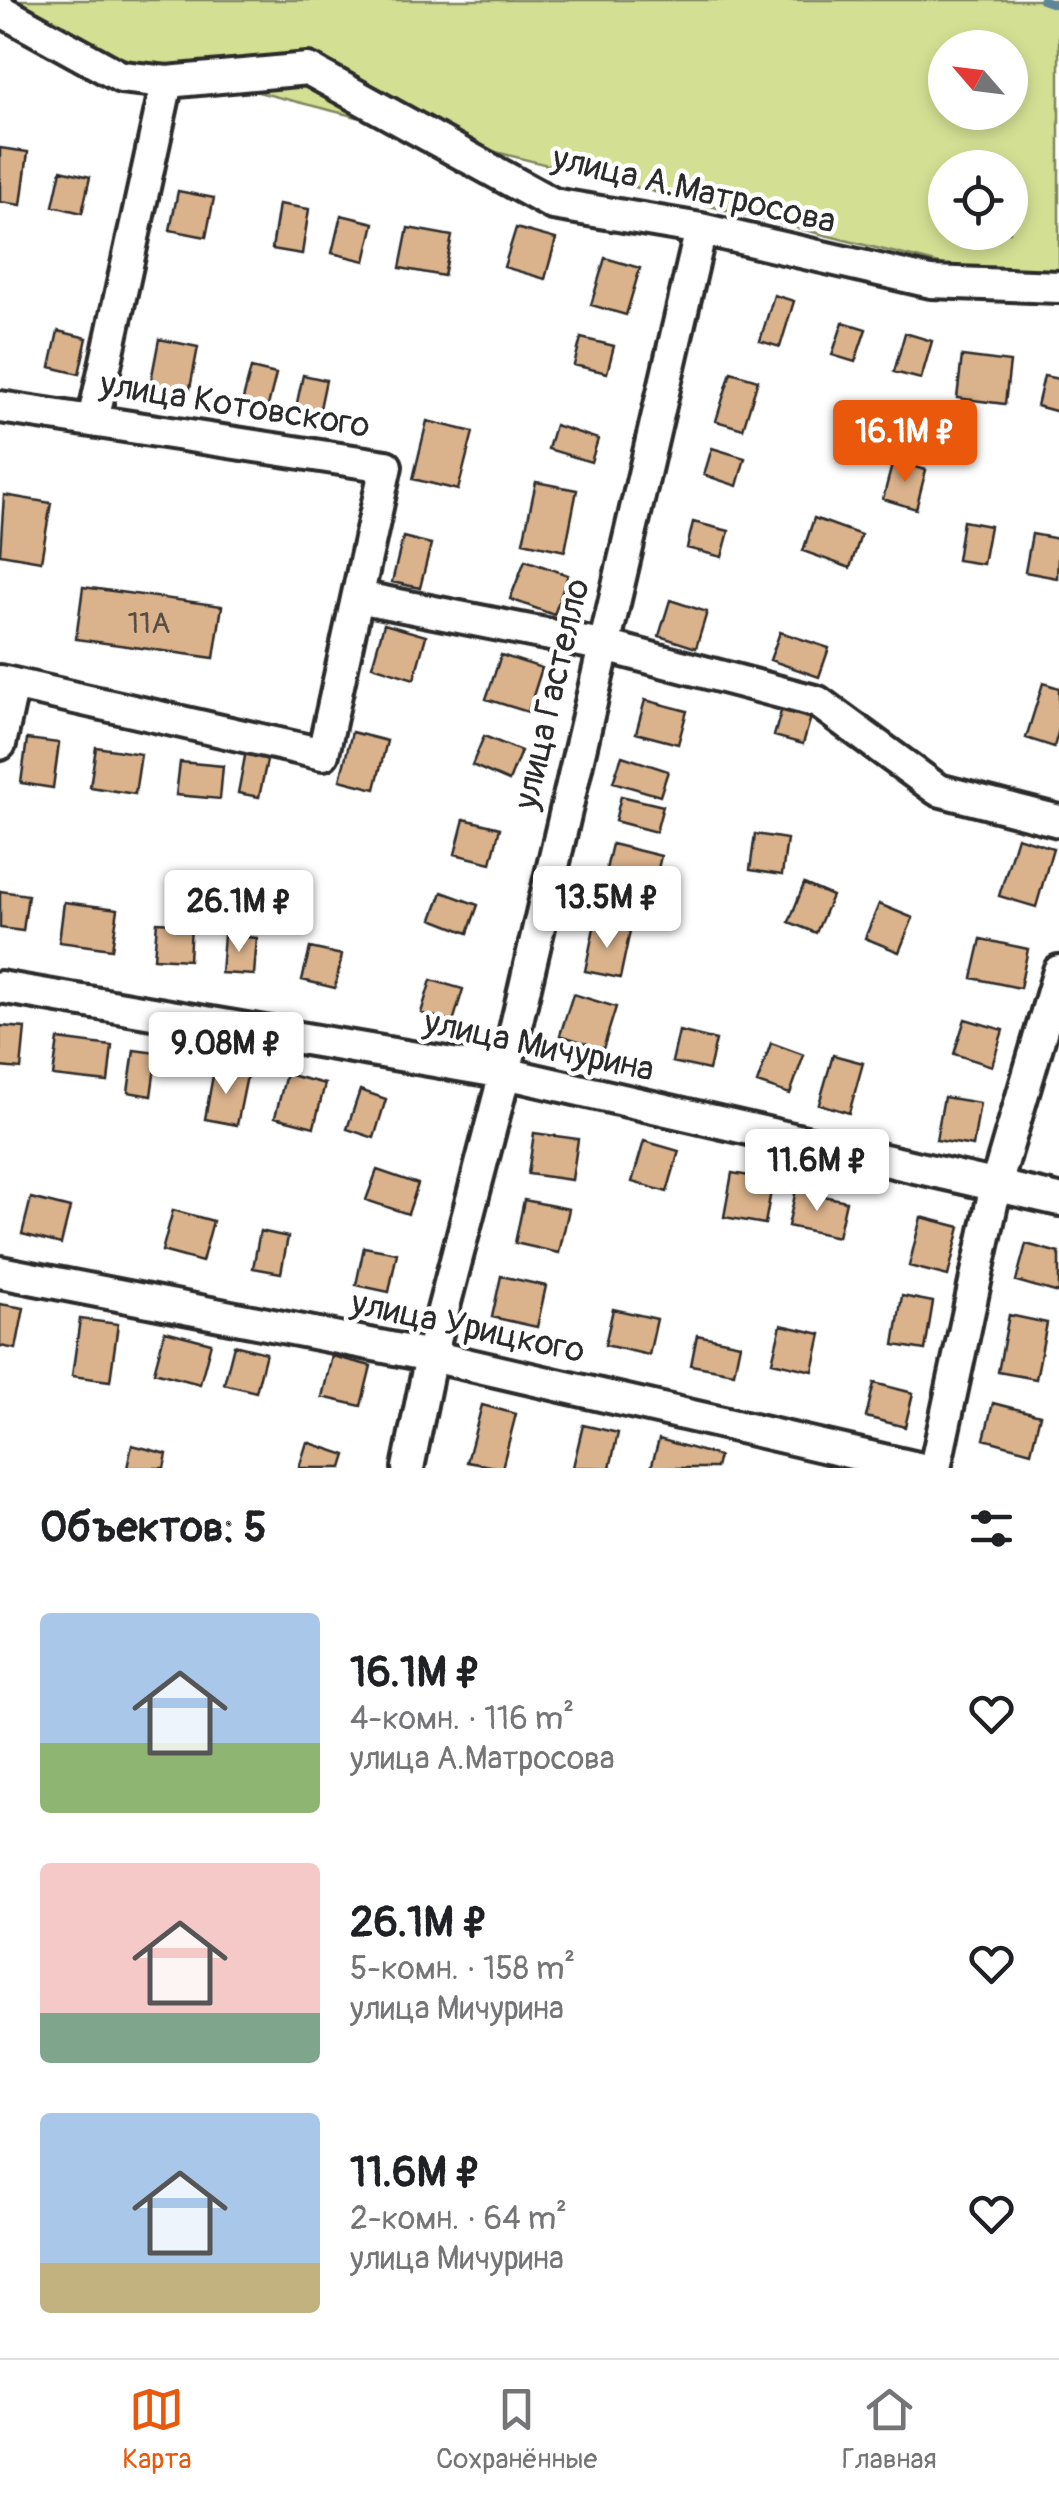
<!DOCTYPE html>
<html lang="ru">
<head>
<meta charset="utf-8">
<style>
  body { margin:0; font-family:Pangolin,sans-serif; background:#f6f6f6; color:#202124; height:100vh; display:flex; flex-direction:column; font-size:38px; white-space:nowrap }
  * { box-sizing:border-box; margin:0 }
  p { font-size:32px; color:#757577 }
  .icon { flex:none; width:55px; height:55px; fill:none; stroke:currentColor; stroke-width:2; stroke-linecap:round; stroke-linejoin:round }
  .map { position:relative; height:1468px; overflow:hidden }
  .side { display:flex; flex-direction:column; background:#fff; flex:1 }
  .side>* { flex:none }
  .needle { width:65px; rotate:298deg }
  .tools { position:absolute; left:928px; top:30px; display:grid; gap:20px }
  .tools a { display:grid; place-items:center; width:100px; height:100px; border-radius:50%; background:#fff; box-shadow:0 5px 15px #0003; font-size:50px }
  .price { position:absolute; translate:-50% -85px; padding:0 22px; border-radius:10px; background:#fff; color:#222; font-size:32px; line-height:65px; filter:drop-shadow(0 2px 5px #0008) }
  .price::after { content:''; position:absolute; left:50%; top:60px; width:30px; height:22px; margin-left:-15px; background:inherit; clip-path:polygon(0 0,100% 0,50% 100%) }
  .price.current { background:#ea580c; color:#fff }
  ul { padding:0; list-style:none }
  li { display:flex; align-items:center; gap:30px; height:250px; padding:0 40px }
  li span { display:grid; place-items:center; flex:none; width:280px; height:200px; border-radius:10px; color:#555 }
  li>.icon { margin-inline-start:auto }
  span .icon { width:120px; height:120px; fill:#fffc; stroke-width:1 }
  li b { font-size:42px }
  h2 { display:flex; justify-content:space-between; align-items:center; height:120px; padding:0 40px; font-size:42px }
  .tab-bar { display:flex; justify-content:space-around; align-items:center; height:140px; border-top:2px solid #e0e0e0; background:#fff; font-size:28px; color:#757577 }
  .tab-bar a { display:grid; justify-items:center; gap:5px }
  .tab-bar .current { color:#ea580c }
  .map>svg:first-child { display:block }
</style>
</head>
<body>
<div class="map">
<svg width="1059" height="1468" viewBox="0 0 1059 1468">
  <rect width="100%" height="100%" fill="#fff"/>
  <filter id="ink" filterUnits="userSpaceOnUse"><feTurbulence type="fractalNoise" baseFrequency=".01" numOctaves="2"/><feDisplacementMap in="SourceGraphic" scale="20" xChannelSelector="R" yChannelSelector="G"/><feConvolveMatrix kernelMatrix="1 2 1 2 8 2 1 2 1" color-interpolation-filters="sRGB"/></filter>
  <g filter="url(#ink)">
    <path fill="#d3e093" stroke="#7f865f" stroke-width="2.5" fill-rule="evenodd" d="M 0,0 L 1059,0 L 1059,294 L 0,27 ZM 945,48 L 1010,48 L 1010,112 L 945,112 ZM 945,168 L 1010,168 L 1010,232 L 945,232 Z"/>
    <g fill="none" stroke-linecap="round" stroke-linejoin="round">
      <path stroke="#5d8798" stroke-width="8" d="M 1042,0 L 1059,6"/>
    </g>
    <path fill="#dab28b" stroke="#2b2b2b" stroke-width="2.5" d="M 0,148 L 28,152 L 21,205 L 0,202 Z
      M 61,170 L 90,177 L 82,213 L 53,206 Z
      M 178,191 L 214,198 L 206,237 L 170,230 Z
      M 279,204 L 309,209 L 302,254 L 272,249 Z
      M 341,215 L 374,223 L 365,261 L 332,253 Z
      M 408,228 L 452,236 L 444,276 L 400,268 Z
      M 516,228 L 556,239 L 545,279 L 504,267 Z
      M 605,258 L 640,268 L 626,315 L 591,305 Z
      M 774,295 L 794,301 L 780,347 L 760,341 Z
      M 843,322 L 866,329 L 855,362 L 832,355 Z
      M 58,331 L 87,338 L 79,374 L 50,367 Z
      M 905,333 L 932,341 L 921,379 L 894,372 Z
      M 581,338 L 614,346 L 607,373 L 574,365 Z
      M 159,339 L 198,347 L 188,399 L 149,391 Z
      M 962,356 L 1010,362 L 1005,404 L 957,398 Z
      M 251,368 L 276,374 L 267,410 L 242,403 Z
      M 731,372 L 758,380 L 743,429 L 716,421 Z
      M 303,375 L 326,380 L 318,418 L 295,412 Z
      M 1044,376 L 1059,379 L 1059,412 L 1037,406 Z
      M 427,421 L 473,432 L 458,490 L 413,479 Z
      M 555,425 L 598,439 L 591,462 L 548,449 Z
      M 712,448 L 745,458 L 737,486 L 704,475 Z
      M 893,461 L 926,470 L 916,509 L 883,499 Z
      M 536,482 L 577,490 L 565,551 L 523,542 Z
      M 4,495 L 51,503 L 41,561 L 0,554 Z
      M 814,518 L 861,535 L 850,568 L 803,551 Z
      M 963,521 L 990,526 L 983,564 L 957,560 Z
      M 693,522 L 729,531 L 722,557 L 687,548 Z
      M 1032,534 L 1059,539 L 1057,578 L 1025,572 Z
      M 403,537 L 431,544 L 420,588 L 392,582 Z
      M 525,560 L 568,575 L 554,615 L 510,599 Z
      M 83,587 L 222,606 L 214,658 L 76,639 Z
      M 670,600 L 707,612 L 696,648 L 659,636 Z
      M 384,624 L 426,636 L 414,679 L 372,666 Z
      M 780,632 L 829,648 L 819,677 L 770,660 Z
      M 501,655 L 542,668 L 528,712 L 486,699 Z
      M 1043,683 L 1059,688 L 1059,729 L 1054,747 L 1026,738 Z
      M 645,700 L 687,711 L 678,744 L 636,733 Z
      M 782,708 L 811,717 L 803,744 L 774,736 Z
      M 352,732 L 387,741 L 375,789 L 340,780 Z
      M 484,736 L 521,751 L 509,781 L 472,765 Z
      M 27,739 L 59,743 L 53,788 L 21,783 Z
      M 96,747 L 141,754 L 135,794 L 90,787 Z
      M 246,751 L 268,756 L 259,797 L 238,793 Z
      M 622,756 L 668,771 L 660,796 L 613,782 Z
      M 180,762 L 223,766 L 220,799 L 176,795 Z
      M 621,796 L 663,806 L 656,832 L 615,821 Z
      M 464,819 L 500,828 L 491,863 L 455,854 Z
      M 755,834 L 787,839 L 782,875 L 750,870 Z
      M 1017,837 L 1053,848 L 1036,907 L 999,896 Z
      M 612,844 L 661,856 L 653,890 L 604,878 Z
      M 804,884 L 832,896 L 816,933 L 789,922 Z
      M 0,891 L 28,895 L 23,931 L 0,928 Z
      M 442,892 L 478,905 L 468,933 L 432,919 Z
      M 64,902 L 118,909 L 112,949 L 59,942 Z
      M 879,904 L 913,918 L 899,952 L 865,938 Z
      M 157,922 L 191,924 L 189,960 L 154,958 Z
      M 595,923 L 630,931 L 620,978 L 585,971 Z
      M 224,935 L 257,938 L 254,975 L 221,973 Z
      M 981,939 L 1028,949 L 1020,988 L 972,978 Z
      M 310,948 L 342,955 L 335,988 L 302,980 Z
      M 431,980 L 463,989 L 453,1022 L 421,1013 Z
      M 573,994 L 616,1007 L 603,1049 L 560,1035 Z
      M 965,1019 L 1003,1030 L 992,1066 L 954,1054 Z
      M 0,1026 L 25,1028 L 21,1069 L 0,1067 Z
      M 679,1031 L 716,1040 L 709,1070 L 672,1062 Z
      M 58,1039 L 112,1046 L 108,1082 L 53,1076 Z
      M 771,1043 L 804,1055 L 790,1094 L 757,1083 Z
      M 134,1050 L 157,1053 L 151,1096 L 128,1092 Z
      M 833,1055 L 863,1063 L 849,1113 L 819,1104 Z
      M 214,1070 L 247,1076 L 237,1125 L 205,1119 Z
      M 286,1074 L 325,1084 L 314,1127 L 275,1117 Z
      M 360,1090 L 386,1099 L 374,1138 L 347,1129 Z
      M 944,1097 L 980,1103 L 973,1146 L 936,1140 Z
      M 534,1133 L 578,1139 L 572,1180 L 528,1174 Z
      M 644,1141 L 679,1151 L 667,1192 L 632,1182 Z
      M 377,1170 L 418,1184 L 408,1214 L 366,1200 Z
      M 732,1173 L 773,1180 L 765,1224 L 724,1217 Z
      M 796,1190 L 846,1201 L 838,1237 L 788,1226 Z
      M 31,1198 L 70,1208 L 61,1244 L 22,1234 Z
      M 524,1200 L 569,1209 L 559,1253 L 515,1243 Z
      M 173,1210 L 213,1221 L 202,1262 L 162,1251 Z
      M 921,1217 L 960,1227 L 948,1276 L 909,1266 Z
      M 260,1231 L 288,1237 L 281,1273 L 253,1268 Z
      M 1026,1244 L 1059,1253 L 1059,1293 L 1016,1281 Z
      M 364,1247 L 397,1253 L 389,1292 L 356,1285 Z
      M 501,1276 L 546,1286 L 537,1327 L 492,1317 Z
      M 902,1296 L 933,1302 L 925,1350 L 894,1345 Z
      M 0,1304 L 24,1308 L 16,1349 L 0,1346 Z
      M 613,1309 L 657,1319 L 649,1355 L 605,1345 Z
      M 1009,1315 L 1047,1323 L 1036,1379 L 998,1372 Z
      M 80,1319 L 118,1324 L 110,1381 L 72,1376 Z
      M 781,1325 L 821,1334 L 813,1371 L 772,1362 Z
      M 165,1331 L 211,1343 L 200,1384 L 154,1372 Z
      M 697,1335 L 740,1344 L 734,1373 L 691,1365 Z
      M 234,1345 L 266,1353 L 256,1392 L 224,1384 Z
      M 332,1356 L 371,1366 L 361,1406 L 322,1397 Z
      M 874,1383 L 913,1393 L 905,1427 L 866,1417 Z
      M 993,1403 L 1040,1415 L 1031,1452 L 984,1439 Z
      M 482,1405 L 516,1414 L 502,1468 L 467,1462 Z
      M 583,1425 L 618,1433 L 610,1468 L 573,1467 Z
      M 659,1439 L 719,1456 L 716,1468 L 651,1468 Z
      M 307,1442 L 346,1455 L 342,1468 L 299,1468 Z
      M 132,1445 L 167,1454 L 164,1468 L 127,1468 Z"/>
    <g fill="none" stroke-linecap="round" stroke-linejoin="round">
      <defs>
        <path id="minor" d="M 0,10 L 121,77 L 167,82 L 308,69 L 553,204 L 701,229 L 931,282 L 1059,287
          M 0,407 L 386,466 L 323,754 L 0,681
          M 93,421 L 167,82
          M 358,597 L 601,645 L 818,702 L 938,790 L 1059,821
          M 0,744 L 13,684
          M 0,987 L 505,1073 L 1059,1200
          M 0,1272 L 431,1356 L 918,1468
          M 408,1468 L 431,1356 L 505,1073 L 701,229
          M 935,1468 L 996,1185 L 1059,971"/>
      </defs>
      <use href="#minor" stroke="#2b2b2b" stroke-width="38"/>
      <use href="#minor" stroke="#fff" stroke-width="30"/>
    </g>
  </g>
  <g text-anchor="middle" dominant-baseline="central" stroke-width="9" stroke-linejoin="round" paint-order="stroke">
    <g font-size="30" fill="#574d43">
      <text x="149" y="623">11А</text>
    </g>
    <g font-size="35" fill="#2b2b2b" stroke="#fff">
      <text transform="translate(694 190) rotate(13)">улица А.Матросова</text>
      <text transform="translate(235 405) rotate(9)">улица Котовского</text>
      <text transform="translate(552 694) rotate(-77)">улица Гастелло</text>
      <text transform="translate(539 1046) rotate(12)">улица Мичурина</text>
      <text transform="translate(468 1327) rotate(12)">улица Урицкого</text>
    </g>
  </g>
</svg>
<div class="tools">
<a><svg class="needle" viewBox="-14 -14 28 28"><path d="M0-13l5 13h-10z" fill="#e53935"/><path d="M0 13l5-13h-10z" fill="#757577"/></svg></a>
<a><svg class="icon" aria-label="locate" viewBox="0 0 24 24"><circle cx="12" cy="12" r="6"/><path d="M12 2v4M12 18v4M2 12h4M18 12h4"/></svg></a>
</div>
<b class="price current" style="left:905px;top:485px">16.1M ₽</b>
<b class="price" style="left:607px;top:951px">13.5M ₽</b>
<b class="price" style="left:239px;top:955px">26.1M ₽</b>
<b class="price" style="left:226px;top:1097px">9.08M ₽</b>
<b class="price" style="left:817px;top:1214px">11.6M ₽</b>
</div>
<section class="side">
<h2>Объектов: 5<svg class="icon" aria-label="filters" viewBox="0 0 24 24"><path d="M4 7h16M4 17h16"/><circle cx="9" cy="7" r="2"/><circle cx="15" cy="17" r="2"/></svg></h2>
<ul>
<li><span style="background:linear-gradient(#a9c7e8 65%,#8fb573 0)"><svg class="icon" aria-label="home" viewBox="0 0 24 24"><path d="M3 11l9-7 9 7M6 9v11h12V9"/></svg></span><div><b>16.1M ₽</b><p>4-комн. · 116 m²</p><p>улица А.Матросова</p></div><svg class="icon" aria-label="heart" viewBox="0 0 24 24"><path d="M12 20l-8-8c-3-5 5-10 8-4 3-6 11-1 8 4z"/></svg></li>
<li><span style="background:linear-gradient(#f6c9c9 75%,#7fa58c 0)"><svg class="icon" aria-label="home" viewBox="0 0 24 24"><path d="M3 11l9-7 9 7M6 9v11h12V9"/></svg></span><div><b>26.1M ₽</b><p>5-комн. · 158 m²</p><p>улица Мичурина</p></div><svg class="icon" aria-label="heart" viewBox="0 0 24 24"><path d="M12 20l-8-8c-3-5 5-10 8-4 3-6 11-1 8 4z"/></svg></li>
<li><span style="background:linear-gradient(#a9c7e8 75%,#c2b280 0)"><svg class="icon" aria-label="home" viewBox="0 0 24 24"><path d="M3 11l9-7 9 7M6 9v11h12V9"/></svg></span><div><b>11.6M ₽</b><p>2-комн. · 64 m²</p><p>улица Мичурина</p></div><svg class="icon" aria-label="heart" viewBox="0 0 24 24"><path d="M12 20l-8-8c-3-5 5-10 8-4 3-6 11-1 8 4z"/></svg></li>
</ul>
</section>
<nav class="tab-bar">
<a class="current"><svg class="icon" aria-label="map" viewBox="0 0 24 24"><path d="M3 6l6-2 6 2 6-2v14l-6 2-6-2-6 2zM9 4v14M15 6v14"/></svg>Карта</a>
<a><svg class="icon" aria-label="saved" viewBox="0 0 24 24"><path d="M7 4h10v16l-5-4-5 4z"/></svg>Сохранённые</a>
<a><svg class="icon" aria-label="home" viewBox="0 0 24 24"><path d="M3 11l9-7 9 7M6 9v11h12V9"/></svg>Главная</a>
</nav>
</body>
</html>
